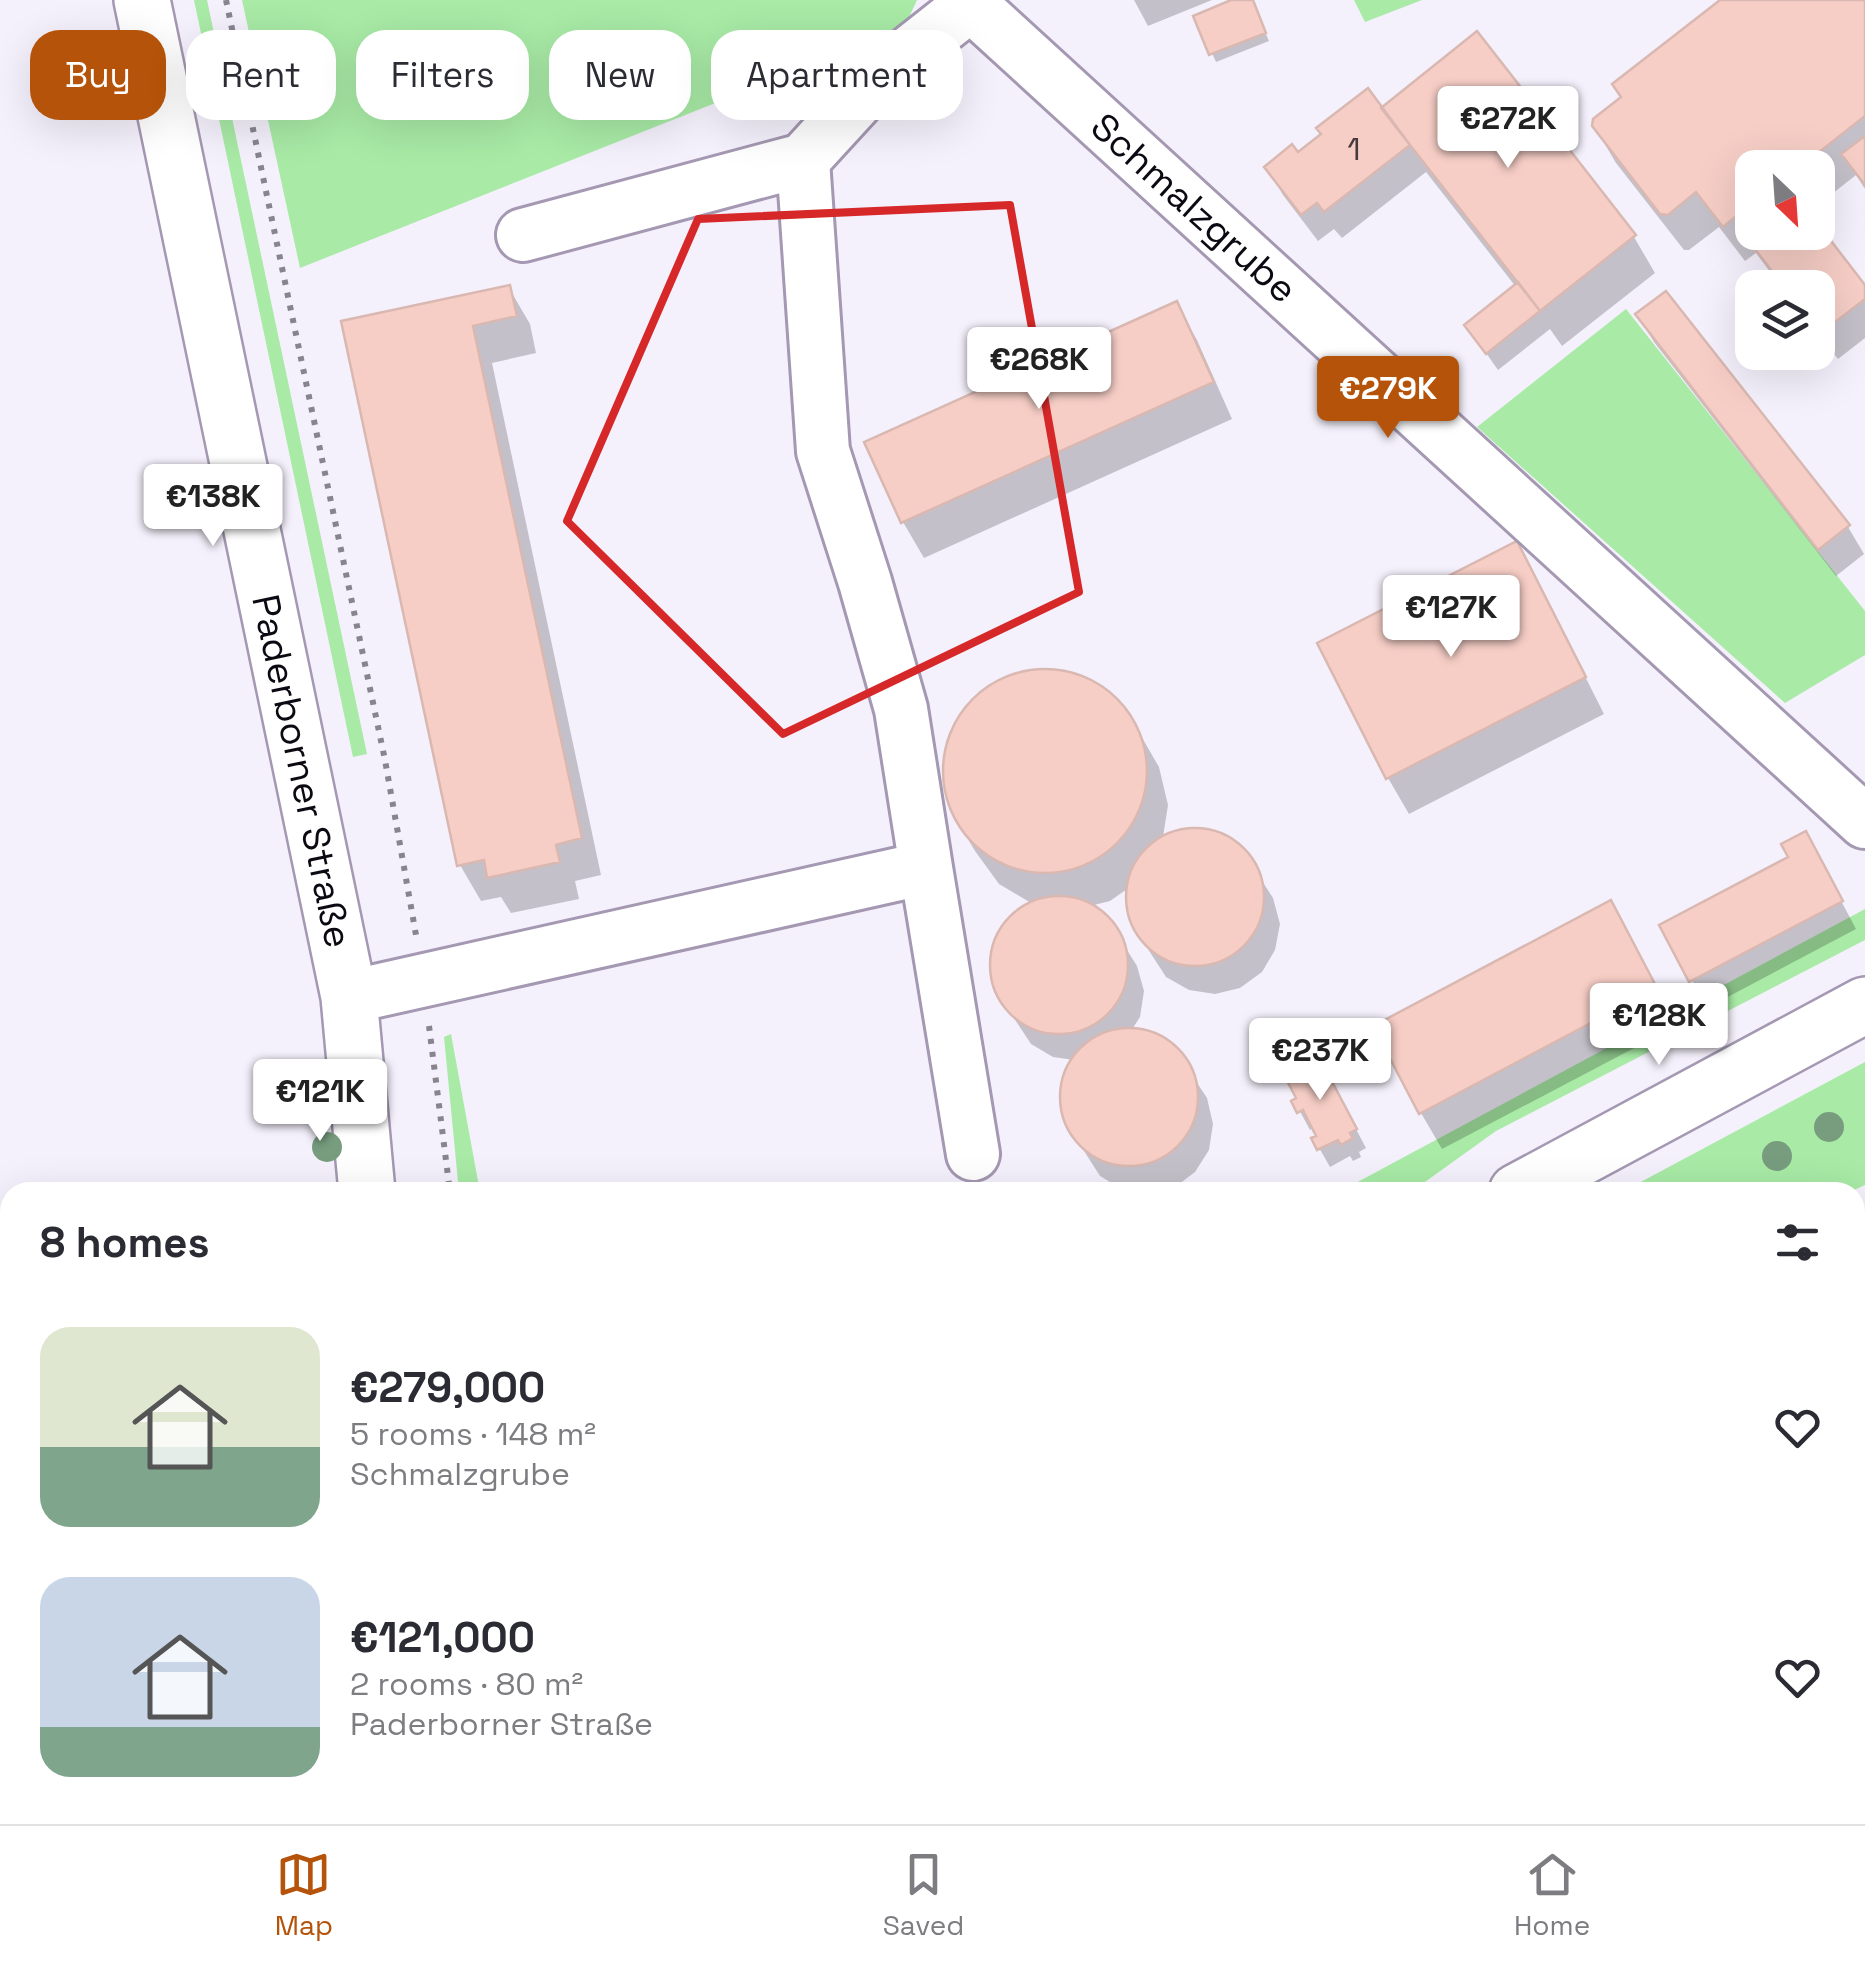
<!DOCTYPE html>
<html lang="en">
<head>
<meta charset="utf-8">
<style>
  body { margin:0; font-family:"Space Grotesk",sans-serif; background:#f2f2f3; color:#2b2b33; height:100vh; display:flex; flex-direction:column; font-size:38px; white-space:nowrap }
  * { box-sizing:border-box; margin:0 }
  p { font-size:32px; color:#7c7c81 }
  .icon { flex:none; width:55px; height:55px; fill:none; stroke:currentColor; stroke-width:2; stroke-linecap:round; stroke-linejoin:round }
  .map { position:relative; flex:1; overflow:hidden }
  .panel { position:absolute; left:0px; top:1182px; width:1865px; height:642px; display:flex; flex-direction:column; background:#fff; border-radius:30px 30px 0 0; box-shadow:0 10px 40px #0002 }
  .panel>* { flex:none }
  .top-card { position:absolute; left:30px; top:30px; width:1000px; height:90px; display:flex; gap:20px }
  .needle { width:65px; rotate:155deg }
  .fabs { position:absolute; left:1735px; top:150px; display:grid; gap:20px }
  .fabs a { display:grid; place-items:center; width:100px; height:100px; border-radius:20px; background:#fff; box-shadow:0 10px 40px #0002; font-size:50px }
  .price { position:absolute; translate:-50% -85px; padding:0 22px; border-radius:10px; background:#fff; color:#222; font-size:32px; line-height:65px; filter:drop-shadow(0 2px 5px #0008) }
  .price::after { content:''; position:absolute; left:50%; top:60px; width:30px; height:22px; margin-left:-15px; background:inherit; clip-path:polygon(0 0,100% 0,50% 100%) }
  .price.active { background:#b45309; color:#fff }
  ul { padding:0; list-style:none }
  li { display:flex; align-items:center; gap:30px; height:250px; padding:0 40px }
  li span { display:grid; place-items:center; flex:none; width:280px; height:200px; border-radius:30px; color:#555 }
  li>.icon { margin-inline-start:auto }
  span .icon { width:120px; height:120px; fill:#fffc; stroke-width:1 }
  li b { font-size:42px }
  h2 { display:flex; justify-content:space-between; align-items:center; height:120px; padding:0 40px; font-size:42px }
  .pill { padding:0 35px; border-radius:30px; background:#fff; box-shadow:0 10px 40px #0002; font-size:35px; line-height:90px }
  .pill.active { background:#b45309; color:#fff }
  .dock { display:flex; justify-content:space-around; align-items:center; height:140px; border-top:2px solid #e1e1e2; background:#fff; font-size:28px; color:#7c7c81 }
  .dock a { display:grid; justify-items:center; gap:5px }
  .dock .active { color:#b45309 }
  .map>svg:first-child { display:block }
</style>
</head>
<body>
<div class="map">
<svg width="1865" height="1824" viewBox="0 0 1865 1824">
  <rect width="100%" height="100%" fill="#f5f1fc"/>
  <path fill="#a8eaa6" d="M 194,0 L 207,0 L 367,754 L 353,757 Z
    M 242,0 L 917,0 L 904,28 L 300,268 Z
    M 1354,0 L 1422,0 L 1365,22 Z
    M 1626,309 L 1865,611 L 1865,655 L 1785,703 L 1477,427 Z
    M 1865,909 L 1865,940 L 1496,1131 L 1411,1192 L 1339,1192 Z
    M 451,1034 L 480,1192 L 459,1192 L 444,1037 Z
    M 1865,1062 L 1865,1185 L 1850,1192 L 1622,1192 Z
    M 136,1815 L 461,1815 L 473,1824 L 138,1824 Z
    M 994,1815 L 1147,1815 L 1145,1824 L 991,1824 Z"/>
  <path fill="#0003" d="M 1134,0 L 1212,0 L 1148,26 Z
    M 1238,0 L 1251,0 L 1269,41 L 1216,62 L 1196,17 Z
    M 1724,0 L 1865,0 L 1865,189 L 1856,175 L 1818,205 L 1818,168 L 1752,168 L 1752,232 L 1818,232 L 1818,228 L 1865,289 L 1865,338 L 1838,359 L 1818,333 L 1818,288 L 1782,288 L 1756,253 L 1745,261 L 1719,227 L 1689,250 L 1684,250 L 1616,163 L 1594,126 Z
    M 1477,35 L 1634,237 L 1655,273 L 1562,346 L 1550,329 L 1498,370 L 1467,326 L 1516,287 L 1426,172 L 1342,238 L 1334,229 L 1318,241 L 1283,195 L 1267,167 L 1298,156 L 1381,110 Z
    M 509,288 L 530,324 L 536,353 L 492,363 L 601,875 L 575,881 L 579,899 L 511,913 L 501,897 L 481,901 L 460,865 L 344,323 Z
    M 1666,294 L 1848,527 L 1864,554 L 1836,576 L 1654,342 L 1638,315 Z
    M 1176,304 L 1197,340 L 1232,419 L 924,558 L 903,522 Z
    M 1537,581 L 1604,714 L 1409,814 L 1388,778 Z
    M 1041,670 L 1079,676 L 1113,696 L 1137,729 L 1159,767 L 1168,805 L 1163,837 L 1192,830 L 1218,834 L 1241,848 L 1273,898 L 1280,924 L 1275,950 L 1262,972 L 1240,988 L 1215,994 L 1189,990 L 1166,977 L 1133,926 L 1127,900 L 1130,887 L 1110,901 L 1090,906 L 1105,915 L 1137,966 L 1144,991 L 1140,1017 L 1131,1031 L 1152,1034 L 1174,1048 L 1207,1098 L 1213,1124 L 1209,1150 L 1195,1172 L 1174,1188 L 1156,1192 L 1123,1190 L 1100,1176 L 1068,1126 L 1061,1101 L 1065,1074 L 1074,1060 L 1053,1057 L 1031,1044 L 998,994 L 992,967 L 996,942 L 1010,919 L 1031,903 L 999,884 L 975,851 L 953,814 L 944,775 L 950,737 L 970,703 L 1002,679 Z
    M 1820,861 L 1856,929 L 1707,1008 L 1663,926 Z
    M 1631,940 L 1676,1026 L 1442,1149 L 1421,1113 Z
    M 1328,1076 L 1366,1148 L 1359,1152 L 1361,1157 L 1353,1161 L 1350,1156 L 1330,1167 L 1314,1139 L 1319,1137 L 1314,1127 L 1310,1130 L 1295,1102 Z"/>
  <path fill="#f6cec6" stroke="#d9b8b2" stroke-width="2.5" d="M 1231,0 L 1253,0 L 1266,33 L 1209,55 L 1193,16 Z
    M 1720,0 L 1865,0 L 1865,116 L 1799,168 L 1752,168 L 1752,203 L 1723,227 L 1696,192 L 1668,215 L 1660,214 L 1592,126 L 1593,119 L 1621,97 L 1612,84 Z
    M 1477,31 L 1636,235 L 1540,311 L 1381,108 Z
    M 1368,88 L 1410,145 L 1324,212 L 1317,203 L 1301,215 L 1264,167 L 1292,144 L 1298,152 L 1321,134 L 1316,128 Z
    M 1865,136 L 1865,185 L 1841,154 Z
    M 1752,223 L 1752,232 L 1818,232 L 1818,224 L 1865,285 L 1865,299 L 1821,333 L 1818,329 L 1818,288 L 1785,288 L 1741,231 Z
    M 1518,282 L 1540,311 L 1486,354 L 1464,325 Z
    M 510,285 L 517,316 L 473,326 L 582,838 L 556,845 L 560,862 L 487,878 L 484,860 L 457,866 L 341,321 Z
    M 1666,291 L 1850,525 L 1818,550 L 1635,314 Z
    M 1177,301 L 1214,382 L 901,523 L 864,442 Z
    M 1517,541 L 1586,677 L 1386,779 L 1317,643 Z
    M943 771a102 102 0 1 1 204 0a102 102 0 1 1-204 0Z
    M1126 897a69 69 0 1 1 138 0a69 69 0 1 1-138 0Z
    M 1806,831 L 1843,901 L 1689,982 L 1659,925 L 1788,857 L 1781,844 Z
    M990 965a69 69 0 1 1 138 0a69 69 0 1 1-138 0Z
    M 1611,900 L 1657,988 L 1419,1114 L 1373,1026 Z
    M1060 1097a69 69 0 1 1 138 0a69 69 0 1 1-138 0Z
    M 1318,1055 L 1357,1129 L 1350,1133 L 1353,1138 L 1341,1145 L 1338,1140 L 1317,1150 L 1311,1138 L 1316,1136 L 1303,1110 L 1297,1113 L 1291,1101 L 1296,1098 L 1283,1073 Z
    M 1865,1535 L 1865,1818 L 1854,1824 L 1492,1824 L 1487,1815 L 1855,1815 L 1855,1540 Z"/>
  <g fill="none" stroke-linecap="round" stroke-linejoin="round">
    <defs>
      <path id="minor" d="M 966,0 L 1865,822
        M 523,235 L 803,160
        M 926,868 L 973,1154
        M 349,997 L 926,868 L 901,709 L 865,582 L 823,451 L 803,160 L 880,76 L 971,4
        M 0,1479 L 10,1474"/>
      <path id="major" d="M 142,0 L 349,997 L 367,1192
        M 1517,1192 L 1865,1005
        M 542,1815 L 555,1824
        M 596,1815 L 615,1824
        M 802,1824 L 819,1815
        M 913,1824 L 919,1815"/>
    </defs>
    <use href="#minor" stroke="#a498b2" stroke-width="58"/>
    <use href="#major" stroke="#a498b2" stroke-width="60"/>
    <path stroke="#88848e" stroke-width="6" stroke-dasharray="5 8" stroke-linecap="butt" d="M 226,0 L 385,760 L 416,935
      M 429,1026 L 450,1192"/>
    <use href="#minor" stroke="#fff" stroke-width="52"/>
    <use href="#major" stroke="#fff" stroke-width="55"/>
  </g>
  <g fill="#779c7e">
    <circle cx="1829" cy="1127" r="15"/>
    <circle cx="327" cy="1147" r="15"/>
    <circle cx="1777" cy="1156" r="15"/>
  </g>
  <path fill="none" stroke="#d62828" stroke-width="8" stroke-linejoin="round" d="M 1010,205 L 1079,592 L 783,734 L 567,521 L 698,219 Z"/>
  <g text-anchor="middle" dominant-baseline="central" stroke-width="10" stroke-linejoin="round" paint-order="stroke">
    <g font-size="32" fill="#473a3f">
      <text x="1354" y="149">1</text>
    </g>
    <g font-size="38" fill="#0d0912" stroke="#fff">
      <text transform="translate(1194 208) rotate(42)">Schmalzgrube</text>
      <text transform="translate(302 771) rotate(78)">Paderborner Straße</text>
    </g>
  </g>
</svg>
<div class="fabs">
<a><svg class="needle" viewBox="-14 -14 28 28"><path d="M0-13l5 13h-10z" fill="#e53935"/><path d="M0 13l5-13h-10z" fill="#7c7c81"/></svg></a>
<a><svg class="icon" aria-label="layers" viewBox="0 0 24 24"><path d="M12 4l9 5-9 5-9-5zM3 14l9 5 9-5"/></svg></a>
</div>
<b class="price" style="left:1508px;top:171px">€272K</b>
<b class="price" style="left:1039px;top:412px">€268K</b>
<b class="price active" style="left:1388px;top:441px">€279K</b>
<b class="price" style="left:213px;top:549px">€138K</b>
<b class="price" style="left:1451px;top:660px">€127K</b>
<b class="price" style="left:1659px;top:1068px">€128K</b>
<b class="price" style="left:1320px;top:1103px">€237K</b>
<b class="price" style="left:320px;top:1144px">€121K</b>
<div class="top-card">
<a class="pill active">Buy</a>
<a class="pill">Rent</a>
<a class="pill">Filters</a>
<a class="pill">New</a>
<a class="pill">Apartment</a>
</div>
<section class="panel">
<h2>8 homes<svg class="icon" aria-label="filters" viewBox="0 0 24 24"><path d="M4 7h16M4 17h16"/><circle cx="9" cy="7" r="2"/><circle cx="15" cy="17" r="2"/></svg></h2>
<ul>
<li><span style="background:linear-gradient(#dfe7d0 60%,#7fa58c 0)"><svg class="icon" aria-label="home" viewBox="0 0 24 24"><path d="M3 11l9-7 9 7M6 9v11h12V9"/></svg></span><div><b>€279,000</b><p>5 rooms · 148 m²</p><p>Schmalzgrube</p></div><svg class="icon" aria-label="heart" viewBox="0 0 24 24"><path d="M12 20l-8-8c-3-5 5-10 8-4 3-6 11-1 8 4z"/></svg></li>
<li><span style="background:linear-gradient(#c9d6e8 75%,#7fa58c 0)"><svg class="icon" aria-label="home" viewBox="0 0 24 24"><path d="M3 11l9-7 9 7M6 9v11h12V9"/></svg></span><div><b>€121,000</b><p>2 rooms · 80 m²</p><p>Paderborner Straße</p></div><svg class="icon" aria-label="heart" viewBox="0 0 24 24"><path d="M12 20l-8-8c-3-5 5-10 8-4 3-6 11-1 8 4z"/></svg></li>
</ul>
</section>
</div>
<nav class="dock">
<a class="active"><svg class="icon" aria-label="map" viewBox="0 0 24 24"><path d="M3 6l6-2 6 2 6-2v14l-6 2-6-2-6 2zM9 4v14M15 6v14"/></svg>Map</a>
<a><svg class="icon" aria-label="saved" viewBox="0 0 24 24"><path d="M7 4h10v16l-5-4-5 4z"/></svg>Saved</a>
<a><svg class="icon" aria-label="home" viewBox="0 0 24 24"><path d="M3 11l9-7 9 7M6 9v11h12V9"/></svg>Home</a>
</nav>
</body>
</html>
